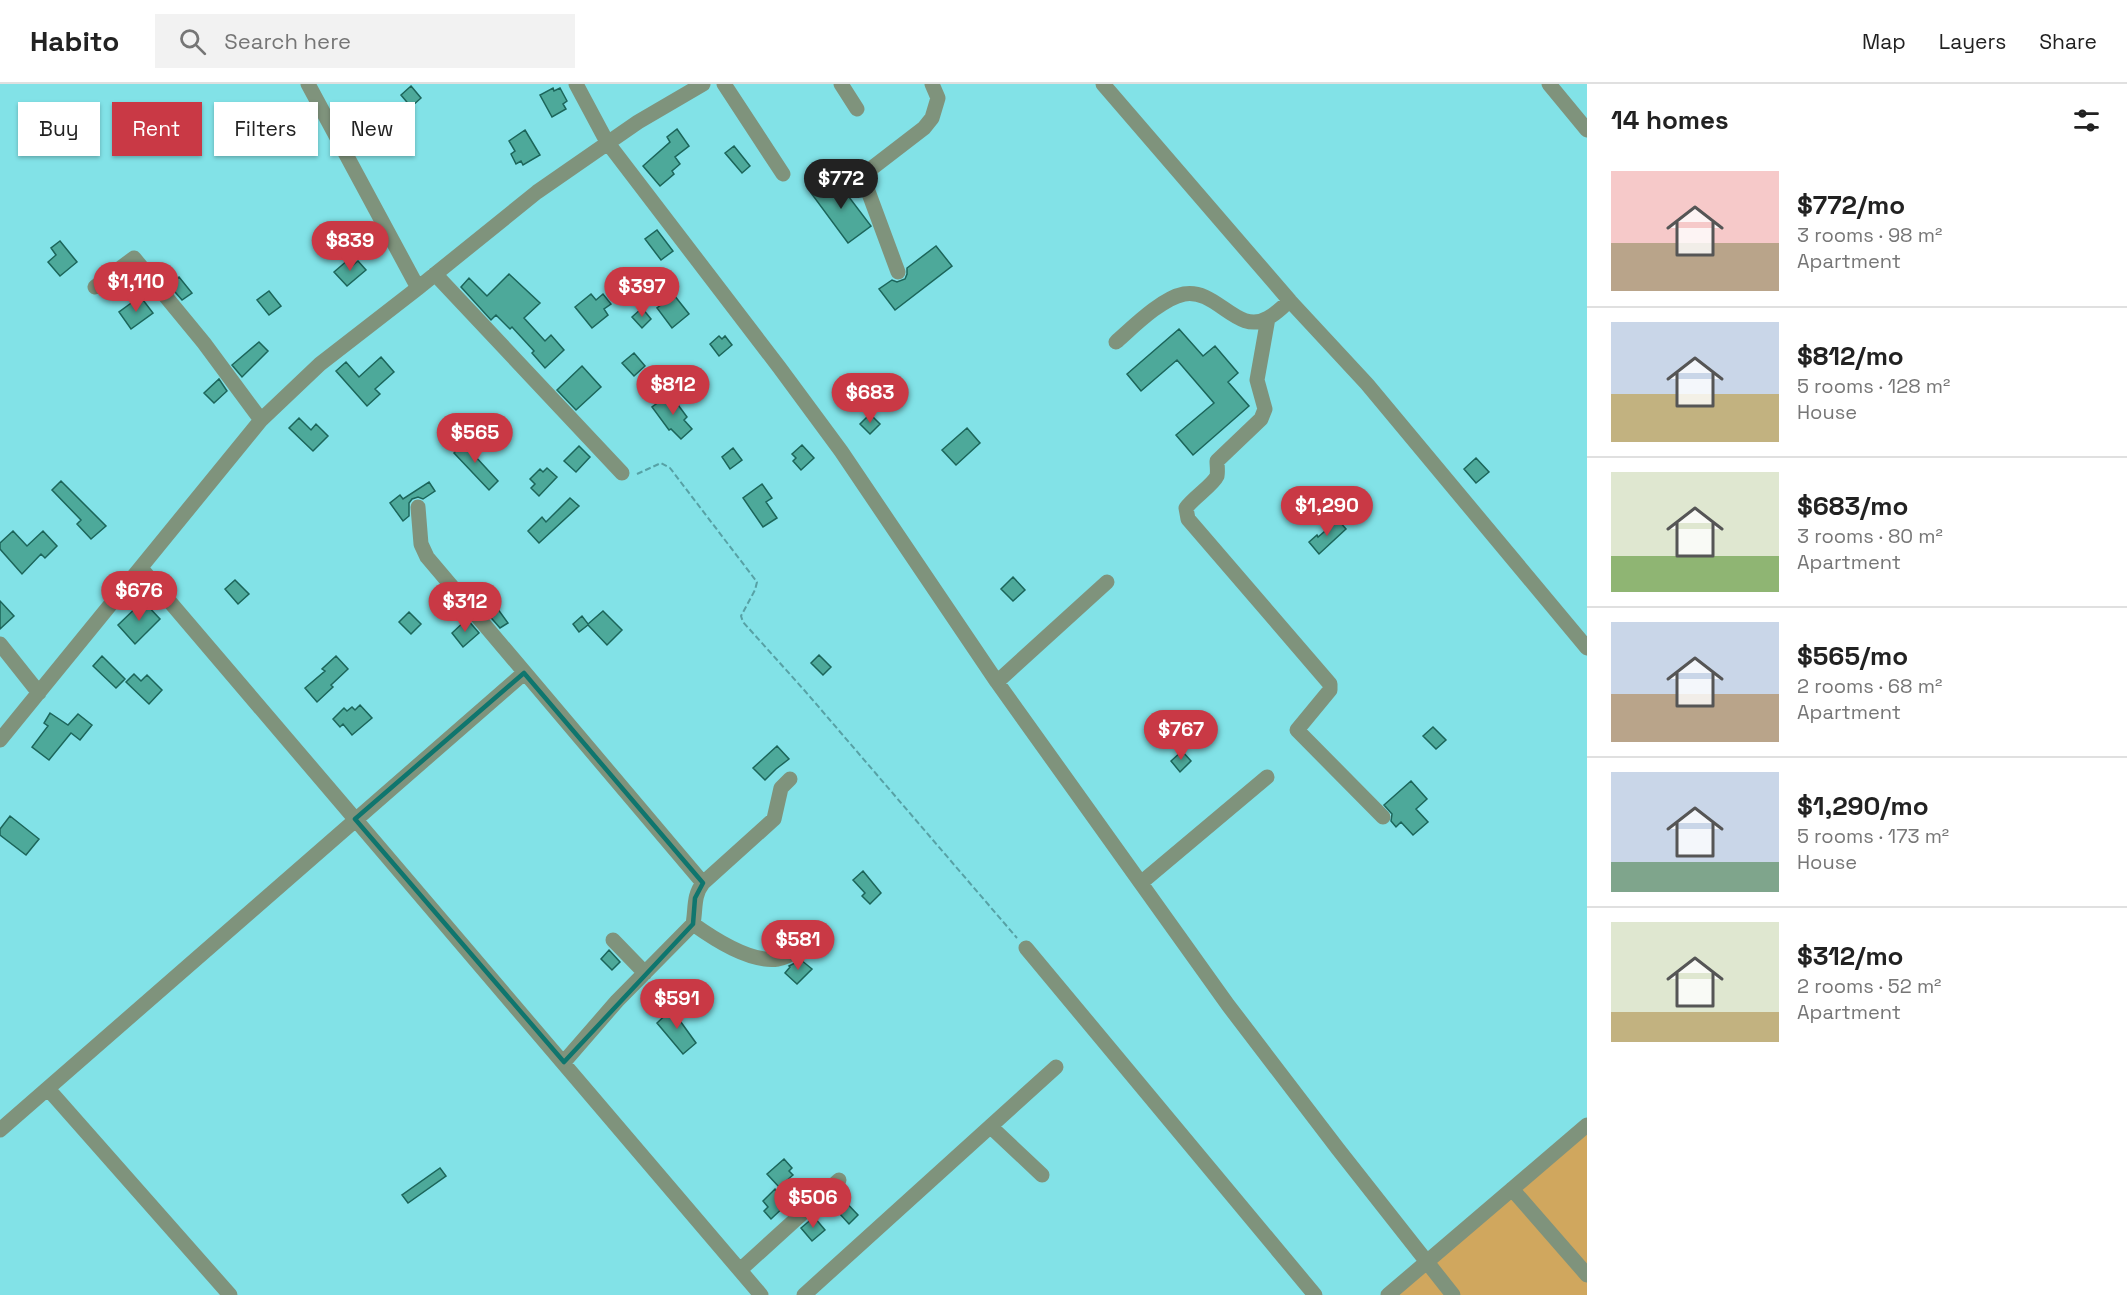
<!DOCTYPE html>
<html lang="en">
<head>
<meta charset="utf-8">
<style>
  body { margin:0; font-family:"Space Grotesk",sans-serif; background:#f2f2f2; color:#222; height:100vh; display:flex; flex-direction:column; font-size:22px; white-space:nowrap }
  * { box-sizing:border-box; margin:0 }
  p { font-size:20px; color:#767676 }
  .icon { flex:none; width:33px; height:33px; fill:none; stroke:currentColor; stroke-width:2; stroke-linecap:round; stroke-linejoin:round }
  .map { position:relative; flex:1; overflow:hidden }
  .side { display:flex; flex-direction:column; background:#fff; width:540px }
  .side>* { flex:none }
  .hud { position:absolute; left:18px; top:18px; width:570px; height:54px; display:flex; gap:12px }
  .price { position:absolute; translate:-50% -51px; padding:0 14px; border-radius:21px; background:#c93945; color:#fff; font-size:20px; line-height:39px; filter:drop-shadow(0 2px 3px #0008) }
  .price::after { content:''; position:absolute; left:50%; top:36px; width:18px; height:14px; margin-left:-9px; background:inherit; clip-path:polygon(0 0,100% 0,50% 100%) }
  .price.selected { background:#222; color:#fff }
  ul { padding:0; list-style:none }
  li { display:flex; align-items:center; gap:18px; height:150px; padding:0 24px }
  li+li { border-top:2px solid #e0e0e0 }
  li span { display:grid; place-items:center; flex:none; width:168px; height:120px; border-radius:0px; color:#555 }
  li>.icon { margin-inline-start:auto }
  span .icon { width:72px; height:72px; fill:#fffc; stroke-width:1 }
  li b { font-size:26px }
  h2 { display:flex; justify-content:space-between; align-items:center; height:72px; padding:0 24px; font-size:26px }
  .chip { padding:0 21px; border-radius:0px; background:#fff; box-shadow:0 2px 4px #0004; font-size:21px; line-height:54px }
  .chip.selected { background:#c93945; color:#fff }
  header { display:flex; align-items:center; gap:36px; box-sizing:border-box; height:84px; padding:0 30px; background:#fff; border-bottom:2px solid #e0e0e0 }
  header strong { font-size:28px }
  nav { display:flex; gap:33px; margin-inline-start:auto; font-size:21px }
  .search { width:420px; height:54px; background:#f2f2f2; display:flex; align-items:center; gap:15px; box-sizing:border-box; padding:0 21px; border-radius:0px; color:#767676; font-size:22px }
  main { display:flex; flex:1; min-height:0 }
  .map>svg:first-child { display:block }
</style>
</head>
<body>
<header>
<strong>Habito</strong>
<div class="search"><svg class="icon" aria-label="search" viewBox="0 0 24 24"><circle cx="10" cy="10" r="6"/><path d="M15 15l6 6"/></svg>Search here</div>
<nav><a>Map</a><a>Layers</a><a>Share</a></nav>
</header>
<main>
<div class="map">
<svg width="1587" height="1211" viewBox="0 0 1587 1211">
  <rect width="100%" height="100%" fill="#82e2e7"/>
  <path fill="#d0a75e" d="M 1587,1046 L 1587,1211 L 1398,1211 Z"/>
  <path fill="#4da99a" stroke="#1c655a" stroke-width="1.5" d="M 411,2 L 421,14 L 411,23 L 401,11 Z
    M 553,4 L 554,7 L 560,4 L 567,17 L 563,20 L 566,25 L 552,33 L 540,11 Z
    M 677,45 L 689,62 L 675,73 L 680,80 L 672,87 L 674,90 L 660,102 L 643,82 L 670,58 L 667,53 Z
    M 525,46 L 540,71 L 523,81 L 521,77 L 516,80 L 511,70 L 515,67 L 509,57 Z
    M 734,62 L 750,82 L 742,89 L 725,69 Z
    M 833,92 L 871,142 L 848,159 L 811,109 Z
    M 657,146 L 673,167 L 661,176 L 645,155 Z
    M 60,157 L 77,178 L 60,192 L 48,178 L 56,171 L 51,164 Z
    M 936,162 L 952,182 L 895,226 L 879,205 L 892,196 L 897,198 L 905,195 L 907,190 L 907,184 Z
    M 348,176 L 353,181 L 358,177 L 366,186 L 347,202 L 334,188 Z
    M 509,190 L 540,219 L 524,234 L 545,257 L 551,251 L 564,266 L 545,284 L 532,269 L 534,267 L 512,243 L 510,245 L 496,231 L 491,236 L 461,203 L 469,194 L 487,212 Z
    M 179,193 L 192,209 L 182,216 L 169,201 Z
    M 269,207 L 281,222 L 269,231 L 257,216 Z
    M 591,210 L 596,216 L 603,210 L 611,220 L 604,225 L 608,231 L 592,244 L 575,223 Z
    M 674,211 L 689,230 L 672,244 L 657,224 Z
    M 143,216 L 153,229 L 131,245 L 119,228 L 134,217 L 137,221 Z
    M 642,224 L 651,235 L 642,244 L 632,233 Z
    M 1179,245 L 1203,272 L 1215,262 L 1238,289 L 1228,298 L 1249,322 L 1193,371 L 1176,351 L 1214,319 L 1177,276 L 1141,307 L 1127,290 Z
    M 719,252 L 722,255 L 725,252 L 732,261 L 719,272 L 710,260 Z
    M 259,258 L 268,267 L 242,293 L 232,281 Z
    M 634,269 L 645,282 L 634,292 L 622,279 Z
    M 381,273 L 394,288 L 375,305 L 380,310 L 367,322 L 336,287 L 346,278 L 359,293 Z
    M 582,282 L 601,303 L 576,326 L 557,306 Z
    M 219,295 L 227,307 L 214,319 L 204,309 Z
    M 885,298 L 896,309 L 886,319 L 875,308 Z
    M 670,310 L 687,333 L 684,336 L 692,345 L 681,355 L 671,345 L 669,346 L 652,323 Z
    M 870,330 L 880,340 L 870,350 L 860,340 Z
    M 299,334 L 311,346 L 316,340 L 328,352 L 313,367 L 289,344 Z
    M 967,344 L 980,359 L 956,381 L 942,366 Z
    M 467,355 L 478,367 L 474,371 L 498,397 L 489,406 L 454,369 Z
    M 802,361 L 814,374 L 801,386 L 793,377 L 796,374 L 792,370 Z
    M 579,362 L 590,373 L 576,388 L 564,377 Z
    M 733,364 L 742,376 L 730,385 L 722,373 Z
    M 1476,374 L 1489,388 L 1476,399 L 1464,385 Z
    M 547,384 L 557,393 L 539,412 L 531,404 L 535,400 L 530,395 L 540,385 L 543,388 Z
    M 61,397 L 106,442 L 91,455 L 77,440 L 81,436 L 52,406 Z
    M 429,398 L 435,407 L 423,415 L 418,413 L 412,415 L 409,419 L 409,432 L 403,437 L 390,419 L 400,411 L 403,415 Z
    M 762,400 L 772,414 L 766,418 L 777,434 L 763,443 L 743,414 Z
    M 570,414 L 579,422 L 539,459 L 528,447 L 542,433 L 546,438 Z
    M 1338,436 L 1346,445 L 1319,470 L 1309,458 L 1317,451 L 1318,453 Z
    M 13,447 L 27,462 L 43,447 L 57,462 L 45,474 L 41,470 L 22,490 L 0,465 L 0,459 Z
    M 1013,493 L 1025,506 L 1013,517 L 1001,505 Z
    M 235,496 L 249,510 L 238,520 L 225,505 Z
    M 489,513 L 508,539 L 500,544 L 480,521 Z
    M 0,517 L 14,532 L 0,545 Z
    M 143,517 L 160,535 L 135,560 L 118,541 Z
    M 603,527 L 622,546 L 607,561 L 588,541 L 579,548 L 573,540 L 582,532 L 588,540 Z
    M 409,528 L 421,540 L 411,550 L 399,538 Z
    M 467,535 L 479,549 L 463,563 L 452,549 Z
    M 819,571 L 831,583 L 823,591 L 811,579 Z
    M 102,572 L 125,595 L 116,604 L 93,582 Z
    M 336,572 L 348,585 L 331,601 L 333,603 L 317,618 L 305,604 L 325,587 L 322,585 Z
    M 134,590 L 141,597 L 147,591 L 162,606 L 149,620 L 126,598 Z
    M 360,621 L 372,634 L 352,651 L 343,640 L 340,643 L 333,635 L 344,624 L 347,627 L 352,623 L 355,626 Z
    M 50,629 L 68,641 L 78,630 L 92,641 L 80,656 L 71,649 L 49,676 L 32,663 L 48,642 L 44,639 Z
    M 1433,643 L 1446,656 L 1436,665 L 1423,652 Z
    M 777,662 L 789,675 L 776,685 L 765,696 L 753,684 Z
    M 1182,667 L 1191,677 L 1180,688 L 1171,677 Z
    M 1411,697 L 1427,715 L 1416,725 L 1428,738 L 1413,751 L 1401,738 L 1396,743 L 1391,737 L 1392,730 L 1384,721 Z
    M 10,732 L 39,755 L 26,771 L 0,751 L 0,745 Z
    M 863,787 L 881,809 L 870,820 L 862,812 L 865,809 L 853,796 Z
    M 609,866 L 620,878 L 612,886 L 601,875 Z
    M 801,876 L 812,885 L 797,900 L 785,889 L 790,883 L 789,882 Z
    M 675,922 L 682,930 L 678,934 L 696,959 L 683,970 L 657,939 Z
    M 784,1075 L 792,1084 L 789,1087 L 793,1091 L 779,1103 L 767,1090 Z
    M 440,1084 L 446,1092 L 408,1119 L 402,1111 Z
    M 775,1105 L 788,1119 L 771,1135 L 764,1127 L 768,1123 L 763,1117 Z
    M 838,1110 L 858,1131 L 849,1140 L 829,1118 Z
    M 814,1133 L 825,1146 L 812,1157 L 801,1144 Z"/>
  <g fill="none" stroke-linecap="round" stroke-linejoin="round">
    <path stroke="#57a1a5" stroke-width="2" stroke-dasharray="6 3" stroke-linecap="butt" d="M 637,390 L 661,379 L 670,384 L 757,498 L 755,506 L 741,532 L 743,538 L 805,607 L 1017,854"/>
    <path stroke="#7f937c" stroke-width="15" d="M 308,0 L 418,204
      M 576,0 L 607,58 L 779,283 L 841,367 L 997,598 L 1228,921 L 1338,1065 L 1453,1211
      M 724,0 L 783,90
      M 841,0 L 857,25
      M 1103,0 L 1290,217 L 1367,300 L 1587,564
      M 1549,0 L 1587,46
      M 898,188 L 868,107 L 867,93 L 872,84 L 924,44 L 932,34 L 938,14 L 932,0
      M 435,190 L 622,389
      M 95,203 L 134,174 L 204,259 L 261,336
      M 1268,234 L 1257,296 L 1265,325 L 1261,335 L 1217,377 C 1217,382 1218,387 1217,392 C 1213,401 1193,414 1186,424 L 1188,435 L 1330,600 L 1330,606 L 1297,646 L 1383,733
      M 1116,258 C 1133,243 1162,214 1184,210 C 1217,204 1237,252 1268,234 C 1276,230 1283,222 1290,217
      M 418,423 L 421,460 L 427,473 L 703,799
      M 141,484 L 761,1211
      M 0,560 L 39,609
      M 997,598 L 1107,498
      M 0,656 L 261,336 L 320,280 L 418,204 L 537,108 L 638,38 L 703,0
      M 1142,798 L 1267,693
      M 693,840 C 714,855 750,879 778,875 C 787,874 795,868 803,863
      M 613,856 L 645,889
      M 1026,864 L 1315,1211
      M 564,978 L 617,917 L 693,840 C 696,824 693,812 703,799 L 774,735 L 781,704 L 790,695
      M 49,1006 L 230,1211
      M 991,1043 L 1042,1091
      M 0,1046 L 524,589
      M 1512,1105 L 1587,1191
      M 740,1186 L 839,1096
      M 804,1211 L 1056,983
      M 1388,1211 L 1587,1041"/>
  </g>
  <path fill="none" stroke="#0f766e" stroke-width="4.5" stroke-linejoin="round" d="M 524,589 L 703,799 L 695,814 L 693,840 L 564,978 L 355,735 Z"/>
</svg>
<b class="price selected" style="left:841px;top:126px">$772</b>
<b class="price" style="left:350px;top:188px">$839</b>
<b class="price" style="left:136px;top:229px">$1,110</b>
<b class="price" style="left:642px;top:234px">$397</b>
<b class="price" style="left:673px;top:332px">$812</b>
<b class="price" style="left:870px;top:340px">$683</b>
<b class="price" style="left:475px;top:380px">$565</b>
<b class="price" style="left:1327px;top:453px">$1,290</b>
<b class="price" style="left:139px;top:538px">$676</b>
<b class="price" style="left:465px;top:549px">$312</b>
<b class="price" style="left:1181px;top:677px">$767</b>
<b class="price" style="left:798px;top:887px">$581</b>
<b class="price" style="left:677px;top:946px">$591</b>
<b class="price" style="left:813px;top:1145px">$506</b>
<div class="hud">
<a class="chip">Buy</a>
<a class="chip selected">Rent</a>
<a class="chip">Filters</a>
<a class="chip">New</a>
</div>
</div>
<section class="side">
<h2>14 homes<svg class="icon" aria-label="filters" viewBox="0 0 24 24"><path d="M4 7h16M4 17h16"/><circle cx="9" cy="7" r="2"/><circle cx="15" cy="17" r="2"/></svg></h2>
<ul>
<li><span style="background:linear-gradient(#f6c9c9 60%,#b9a48a 0)"><svg class="icon" aria-label="home" viewBox="0 0 24 24"><path d="M3 11l9-7 9 7M6 9v11h12V9"/></svg></span><div><b>$772/mo</b><p>3 rooms · 98 m²</p><p>Apartment</p></div></li>
<li><span style="background:linear-gradient(#c9d6e8 60%,#c2b280 0)"><svg class="icon" aria-label="home" viewBox="0 0 24 24"><path d="M3 11l9-7 9 7M6 9v11h12V9"/></svg></span><div><b>$812/mo</b><p>5 rooms · 128 m²</p><p>House</p></div></li>
<li><span style="background:linear-gradient(#dfe7d0 70%,#8fb573 0)"><svg class="icon" aria-label="home" viewBox="0 0 24 24"><path d="M3 11l9-7 9 7M6 9v11h12V9"/></svg></span><div><b>$683/mo</b><p>3 rooms · 80 m²</p><p>Apartment</p></div></li>
<li><span style="background:linear-gradient(#c9d6e8 60%,#b9a48a 0)"><svg class="icon" aria-label="home" viewBox="0 0 24 24"><path d="M3 11l9-7 9 7M6 9v11h12V9"/></svg></span><div><b>$565/mo</b><p>2 rooms · 68 m²</p><p>Apartment</p></div></li>
<li><span style="background:linear-gradient(#c9d6e8 75%,#7fa58c 0)"><svg class="icon" aria-label="home" viewBox="0 0 24 24"><path d="M3 11l9-7 9 7M6 9v11h12V9"/></svg></span><div><b>$1,290/mo</b><p>5 rooms · 173 m²</p><p>House</p></div></li>
<li><span style="background:linear-gradient(#dfe7d0 75%,#c2b280 0)"><svg class="icon" aria-label="home" viewBox="0 0 24 24"><path d="M3 11l9-7 9 7M6 9v11h12V9"/></svg></span><div><b>$312/mo</b><p>2 rooms · 52 m²</p><p>Apartment</p></div></li>
</ul>
</section>
</main>
</body>
</html>
